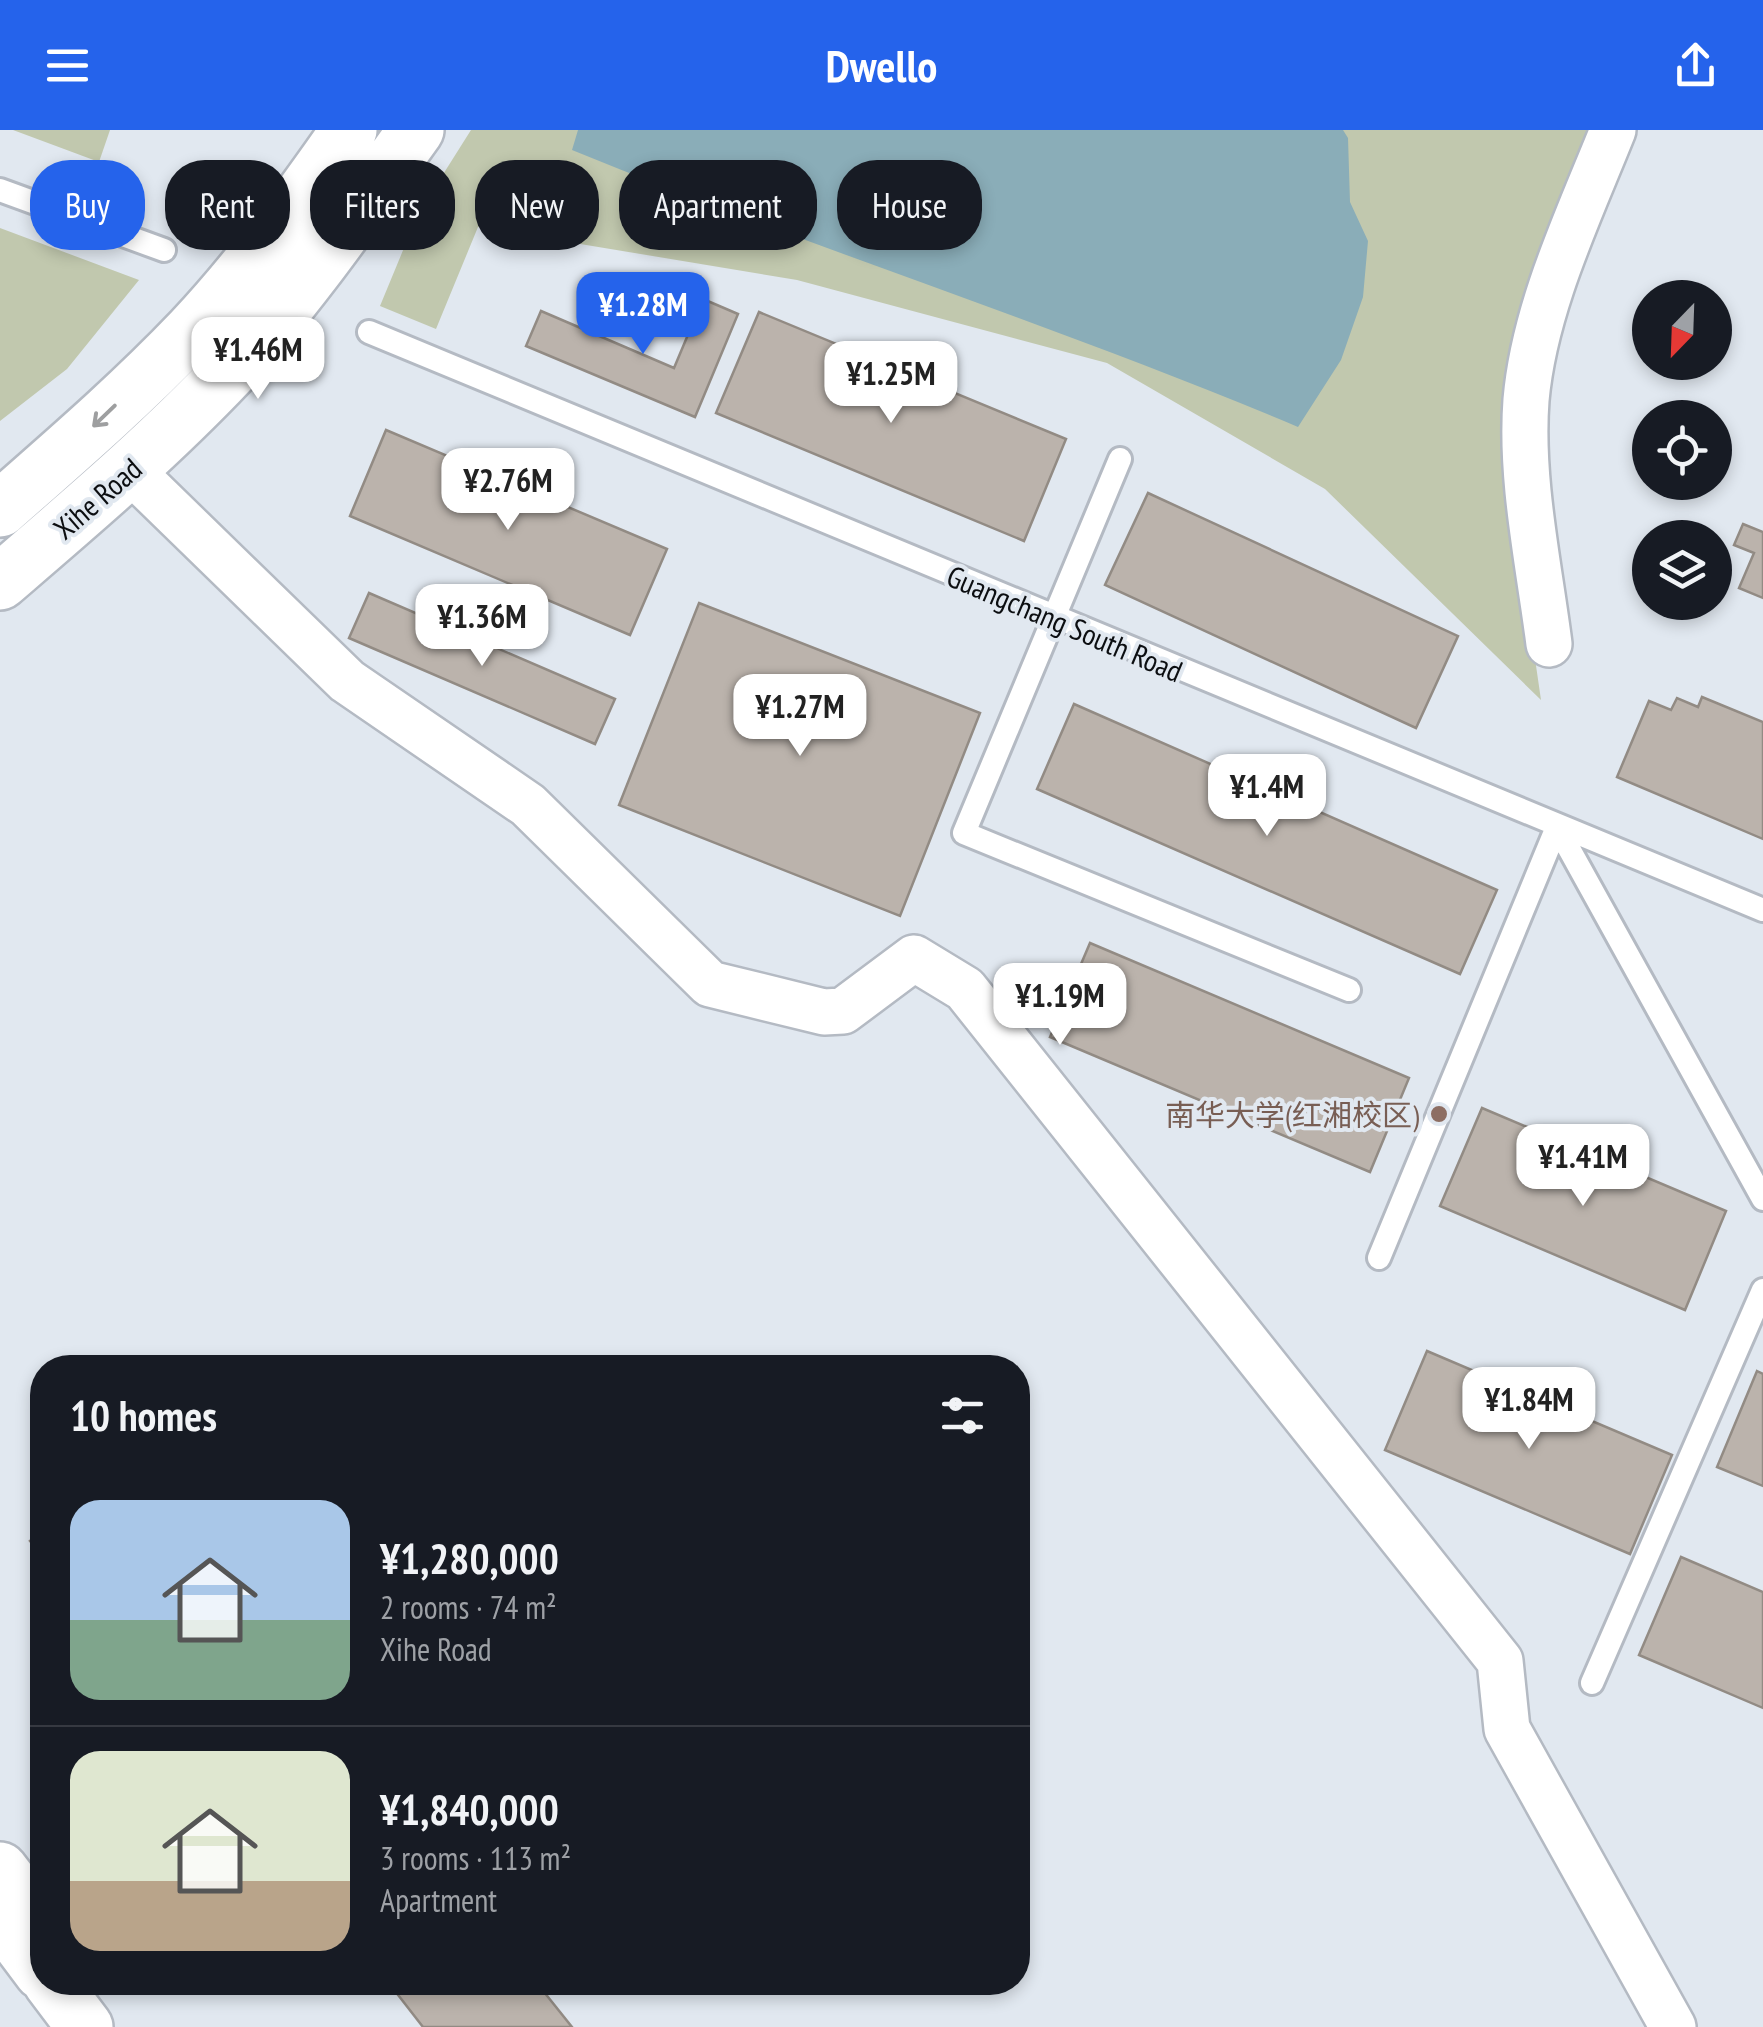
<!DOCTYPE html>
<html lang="en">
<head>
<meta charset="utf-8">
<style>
  body { margin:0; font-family:"PT Sans Narrow","Noto Sans SC",sans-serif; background:#20242c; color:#f1f3f6; height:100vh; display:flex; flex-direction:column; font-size:38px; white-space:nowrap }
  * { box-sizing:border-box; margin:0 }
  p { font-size:32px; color:#9ea1a6 }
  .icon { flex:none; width:55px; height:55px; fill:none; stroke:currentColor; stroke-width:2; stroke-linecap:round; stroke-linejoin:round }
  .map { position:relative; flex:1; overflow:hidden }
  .details { position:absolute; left:30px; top:1225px; width:1000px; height:640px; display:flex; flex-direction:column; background:#171b24; border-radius:40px; box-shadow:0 5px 15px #0003 }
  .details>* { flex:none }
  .hud { position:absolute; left:30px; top:30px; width:1000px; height:90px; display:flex; gap:20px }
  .needle { width:65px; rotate:203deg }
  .controls { position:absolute; left:1632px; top:150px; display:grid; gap:20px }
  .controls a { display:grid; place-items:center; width:100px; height:100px; border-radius:50%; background:#171b24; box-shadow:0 5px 15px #0003; font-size:50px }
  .price { position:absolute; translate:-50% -85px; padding:0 22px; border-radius:20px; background:#fff; color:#222; font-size:32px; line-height:65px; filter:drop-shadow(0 2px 5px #0008) }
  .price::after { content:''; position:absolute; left:50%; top:60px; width:30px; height:22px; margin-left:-15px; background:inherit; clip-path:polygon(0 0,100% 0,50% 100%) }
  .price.selected { background:#2563eb; color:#fff }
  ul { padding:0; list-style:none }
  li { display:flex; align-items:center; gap:30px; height:250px; padding:0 40px }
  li+li { border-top:2px solid #363941 }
  li span { display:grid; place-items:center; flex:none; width:280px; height:200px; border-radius:30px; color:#555 }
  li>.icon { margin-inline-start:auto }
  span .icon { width:120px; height:120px; fill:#fffc; stroke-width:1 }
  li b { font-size:42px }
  h2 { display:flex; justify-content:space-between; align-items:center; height:120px; padding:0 40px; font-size:42px }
  .chip { padding:0 35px; border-radius:40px; background:#171b24; box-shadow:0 5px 15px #0003; font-size:35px; line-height:90px }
  .chip.selected { background:#2563eb; color:#fff }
  header { display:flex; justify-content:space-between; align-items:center; height:130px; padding:0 40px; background:#2563eb; color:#fff; font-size:45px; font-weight:800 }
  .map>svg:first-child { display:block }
</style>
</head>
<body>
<header><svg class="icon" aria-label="menu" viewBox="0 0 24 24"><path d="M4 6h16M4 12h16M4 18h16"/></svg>Dwello<svg class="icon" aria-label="share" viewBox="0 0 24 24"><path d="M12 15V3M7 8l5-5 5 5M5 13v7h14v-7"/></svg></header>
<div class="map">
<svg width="1763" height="1897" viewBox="0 0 1763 1897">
  <rect width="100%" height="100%" fill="#e1e8f0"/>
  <path fill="#c1c8ae" d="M 13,0 L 110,0 L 99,32 Z
    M 471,0 L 1599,0 L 1561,88 L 1523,446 L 1541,570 L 1325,359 L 1107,233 L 797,150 L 478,97 L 436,199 L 380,176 L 418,84 Z
    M 0,98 L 139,150 L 67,239 L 0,291 Z"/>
  <path fill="#8aadb8" d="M 578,0 L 1343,0 L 1348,8 L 1350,72 L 1368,111 L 1363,167 L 1341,230 L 1298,297 C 1059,196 811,118 572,20 Z"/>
  <path fill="#bbb3ac" stroke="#928b84" stroke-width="2.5" d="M 703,169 L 738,184 L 695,287 L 526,216 L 541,181 L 674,238 Z
    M 759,182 L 1066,309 L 1024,411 L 716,283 Z
    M 386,300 L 667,419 L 630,505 L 350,386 Z
    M 1148,363 L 1458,506 L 1416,598 L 1105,455 Z
    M 1743,394 L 1763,402 L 1763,468 L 1739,458 L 1754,423 L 1734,415 Z
    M 369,463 L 615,569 L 595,614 L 349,508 Z
    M 699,473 L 980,583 L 900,786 L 619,675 Z
    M 1702,567 L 1763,592 L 1763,709 L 1617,647 L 1649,571 L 1671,580 L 1677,568 L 1698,577 Z
    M 1074,574 L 1497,760 L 1460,844 L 1037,659 Z
    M 1090,813 L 1409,948 L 1370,1042 L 1050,907 Z
    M 1482,978 L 1726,1081 L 1685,1180 L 1440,1076 Z
    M 1427,1221 L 1672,1325 L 1630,1424 L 1385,1320 Z
    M 1757,1241 L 1763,1244 L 1763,1356 L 1717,1337 Z
    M 42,1401 L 42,1426 L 30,1411 Z
    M 1681,1427 L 1763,1462 L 1763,1578 L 1639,1525 Z
    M 388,1852 L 536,1852 L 572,1897 L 423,1897 Z"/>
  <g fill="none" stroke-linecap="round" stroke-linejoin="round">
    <defs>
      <path id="lane" d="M 0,60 L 164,120
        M 369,202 L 1763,780
        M 1120,329 L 964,703 L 1349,860
        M 1379,1128 L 1557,697 L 1763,1069
        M 1592,1553 L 1763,1160"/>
      <path id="street" d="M 130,340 L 347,551 L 528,675 L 710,854 L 824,882 L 843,881 L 914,828 L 965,859 L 1500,1531 L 1507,1599 L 1673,1897
        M 1549,514 C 1539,435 1520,350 1526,270 C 1534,178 1579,85 1613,0"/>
      <path id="secondary" d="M 0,379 C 66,321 132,264 192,201 C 251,138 300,70 349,0
        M 0,452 C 79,384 158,317 230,241 C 299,167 357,82 416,0
        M 0,1740 L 42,1795
        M 0,1786 L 42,1842
        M 51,1852 L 85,1897"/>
    </defs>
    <use href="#lane" stroke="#b4bac3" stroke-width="28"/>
    <use href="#street" stroke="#b4bac3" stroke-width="50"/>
    <use href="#secondary" stroke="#b4bac3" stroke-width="60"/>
    <use href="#lane" stroke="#fff" stroke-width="22"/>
    <use href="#street" stroke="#fff" stroke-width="45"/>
    <use href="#secondary" stroke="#fff" stroke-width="55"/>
  </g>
  <defs><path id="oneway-shaft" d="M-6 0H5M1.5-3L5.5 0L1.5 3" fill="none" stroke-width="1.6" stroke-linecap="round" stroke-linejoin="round" transform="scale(2.5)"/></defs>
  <use stroke="#9e9fa0" href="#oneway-shaft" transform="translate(104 286) rotate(136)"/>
  <circle fill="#8d6e63" stroke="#e1e8f0" stroke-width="4" cx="1439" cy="984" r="10"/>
  <g text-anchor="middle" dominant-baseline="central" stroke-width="8" stroke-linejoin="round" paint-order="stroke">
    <g font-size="30" fill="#0c0e11" stroke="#e1e8f0">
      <text transform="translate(97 368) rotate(-41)">Xihe Road</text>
      <text transform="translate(1065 493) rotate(23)">Guangchang South Road</text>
    </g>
    <g font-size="30" fill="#785e54" stroke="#e1e8f0" text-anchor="end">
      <text x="1419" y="984">南华大学(红湘校区)</text>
    </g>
  </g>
</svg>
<div class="controls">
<a><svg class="needle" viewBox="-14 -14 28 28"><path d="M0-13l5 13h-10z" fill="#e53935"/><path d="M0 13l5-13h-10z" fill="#9ea1a6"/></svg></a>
<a><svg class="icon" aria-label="locate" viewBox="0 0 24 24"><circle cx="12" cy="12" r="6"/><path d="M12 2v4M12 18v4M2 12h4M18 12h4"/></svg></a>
<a><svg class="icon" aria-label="layers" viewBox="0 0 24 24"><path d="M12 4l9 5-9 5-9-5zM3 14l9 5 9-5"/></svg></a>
</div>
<b class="price selected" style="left:643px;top:227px">¥1.28M</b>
<b class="price" style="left:258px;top:272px">¥1.46M</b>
<b class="price" style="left:891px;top:296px">¥1.25M</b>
<b class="price" style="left:508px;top:403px">¥2.76M</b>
<b class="price" style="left:482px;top:539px">¥1.36M</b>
<b class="price" style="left:800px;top:629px">¥1.27M</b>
<b class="price" style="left:1267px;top:709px">¥1.4M</b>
<b class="price" style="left:1060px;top:918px">¥1.19M</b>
<b class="price" style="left:1583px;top:1079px">¥1.41M</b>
<b class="price" style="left:1529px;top:1322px">¥1.84M</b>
<div class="hud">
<a class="chip selected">Buy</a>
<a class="chip">Rent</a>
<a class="chip">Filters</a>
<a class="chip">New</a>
<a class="chip">Apartment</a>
<a class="chip">House</a>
</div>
<section class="details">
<h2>10 homes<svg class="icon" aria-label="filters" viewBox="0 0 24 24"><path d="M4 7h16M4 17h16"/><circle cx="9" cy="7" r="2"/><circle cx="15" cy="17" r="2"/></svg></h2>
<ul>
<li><span style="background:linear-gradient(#a9c7e8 60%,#7fa58c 0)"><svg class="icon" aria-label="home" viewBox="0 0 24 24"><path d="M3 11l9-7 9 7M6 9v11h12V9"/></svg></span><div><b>¥1,280,000</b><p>2 rooms · 74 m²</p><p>Xihe Road</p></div></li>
<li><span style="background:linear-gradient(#dfe7d0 65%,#b9a48a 0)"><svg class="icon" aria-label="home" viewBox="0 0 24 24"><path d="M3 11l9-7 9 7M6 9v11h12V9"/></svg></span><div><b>¥1,840,000</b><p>3 rooms · 113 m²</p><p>Apartment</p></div></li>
</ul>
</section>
</div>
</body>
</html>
